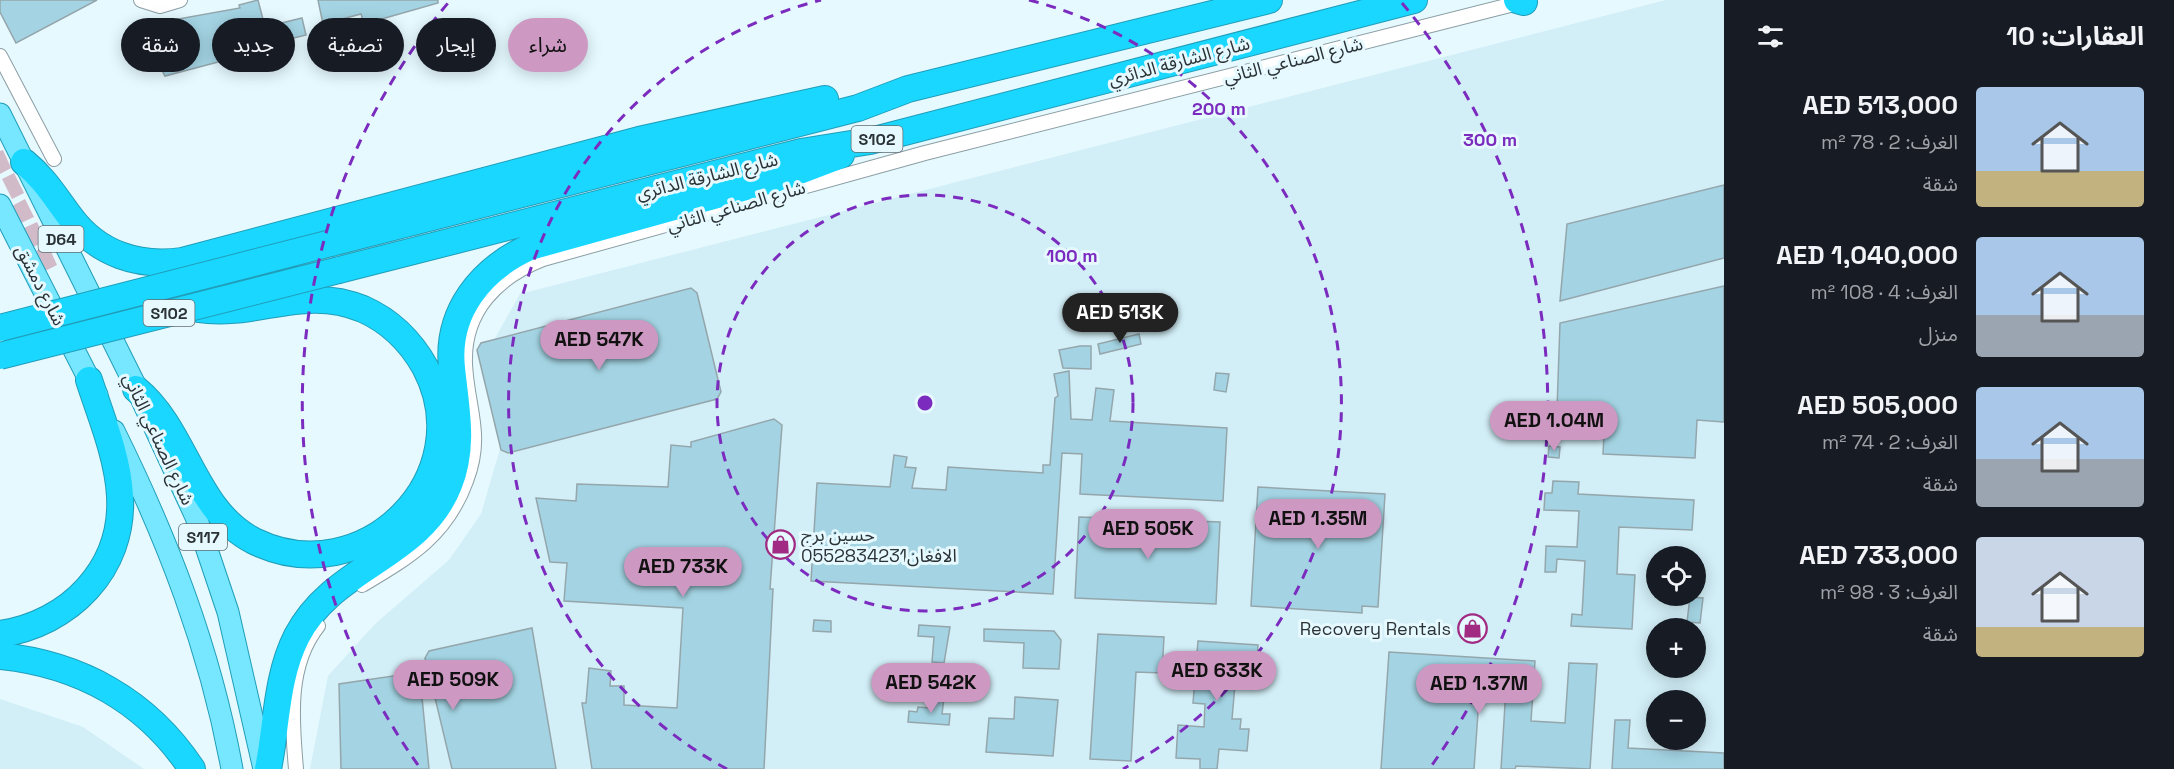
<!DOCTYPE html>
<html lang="ar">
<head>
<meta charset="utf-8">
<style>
  body { margin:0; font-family:"Space Grotesk","Noto Sans Arabic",sans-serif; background:#242831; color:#f1f3f6; direction:rtl; height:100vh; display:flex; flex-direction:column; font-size:22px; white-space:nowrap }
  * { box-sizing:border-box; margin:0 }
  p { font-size:20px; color:#9ea1a6 }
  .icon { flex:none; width:33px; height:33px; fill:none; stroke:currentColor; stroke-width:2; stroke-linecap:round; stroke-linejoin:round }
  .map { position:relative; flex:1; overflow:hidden; direction:ltr }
  .sheet { display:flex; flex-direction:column; background:#171b24; width:450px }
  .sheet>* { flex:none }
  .top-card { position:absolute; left:18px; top:18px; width:570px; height:54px; direction:rtl; display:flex; gap:12px }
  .controls { position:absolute; left:1646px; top:546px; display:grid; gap:12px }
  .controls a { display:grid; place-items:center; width:60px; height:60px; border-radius:50%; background:#171b24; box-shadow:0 3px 15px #0003; font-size:30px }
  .price { position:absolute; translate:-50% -51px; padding:0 14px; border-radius:21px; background:#cd99c2; color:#111; font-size:20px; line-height:39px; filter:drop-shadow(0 2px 3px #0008) }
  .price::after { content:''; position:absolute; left:50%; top:36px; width:18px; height:14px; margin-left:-9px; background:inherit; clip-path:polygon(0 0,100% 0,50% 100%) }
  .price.active { background:#222; color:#fff }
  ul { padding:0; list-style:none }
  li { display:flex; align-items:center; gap:18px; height:150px; padding:0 30px }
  li span { display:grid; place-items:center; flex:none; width:168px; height:120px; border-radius:6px; color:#555 }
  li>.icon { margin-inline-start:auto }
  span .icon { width:72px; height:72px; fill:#fffc; stroke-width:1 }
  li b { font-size:26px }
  h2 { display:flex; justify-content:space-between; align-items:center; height:72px; padding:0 30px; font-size:26px }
  .pill { padding:0 21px; border-radius:27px; background:#171b24; box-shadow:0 3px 15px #0003; font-size:21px; line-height:54px }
  .pill.active { background:#cd99c2; color:#111 }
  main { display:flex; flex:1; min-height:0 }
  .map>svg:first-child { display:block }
</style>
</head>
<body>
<main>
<section class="sheet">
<h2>العقارات: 10<svg class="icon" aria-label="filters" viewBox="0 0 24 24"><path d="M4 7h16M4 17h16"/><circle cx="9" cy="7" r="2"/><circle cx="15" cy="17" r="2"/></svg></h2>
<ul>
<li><span style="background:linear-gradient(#a9c7e8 70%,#c2b280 0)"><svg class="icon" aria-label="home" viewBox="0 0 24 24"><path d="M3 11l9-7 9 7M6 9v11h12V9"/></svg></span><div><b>AED 513,000</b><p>الغرف: 2 · 78 m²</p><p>شقة</p></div></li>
<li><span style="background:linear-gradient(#a9c7e8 65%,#9aa5b1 0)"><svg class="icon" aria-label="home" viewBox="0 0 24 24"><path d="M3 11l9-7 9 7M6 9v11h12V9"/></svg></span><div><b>AED 1,040,000</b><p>الغرف: 4 · 108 m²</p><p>منزل</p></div></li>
<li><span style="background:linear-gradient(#a9c7e8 60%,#9aa5b1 0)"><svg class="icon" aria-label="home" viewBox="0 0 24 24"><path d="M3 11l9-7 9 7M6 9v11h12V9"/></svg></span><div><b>AED 505,000</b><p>الغرف: 2 · 74 m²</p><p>شقة</p></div></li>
<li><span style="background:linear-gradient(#c9d6e8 75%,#c2b280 0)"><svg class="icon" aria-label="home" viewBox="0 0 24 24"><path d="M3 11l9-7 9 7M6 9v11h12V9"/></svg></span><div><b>AED 733,000</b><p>الغرف: 3 · 98 m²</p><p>شقة</p></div></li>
</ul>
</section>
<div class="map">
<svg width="1724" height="769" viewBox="0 0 1724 769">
  <rect width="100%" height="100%" fill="#e5f9ff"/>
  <path fill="#d2eef7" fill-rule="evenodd" d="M 1666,0 L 1724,0 L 1724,769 L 310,769 L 328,676 L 375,624 L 449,560 L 481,514 L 500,449 L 490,347 L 520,294 ZM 1656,556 L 1695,556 L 1695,596 L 1656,596 ZM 1656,628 L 1695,628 L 1695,668 L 1656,668 ZM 1656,700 L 1695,700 L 1695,740 L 1656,740 Z
    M 0,699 L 83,727 L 144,769 L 0,769 Z"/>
  <path fill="#d2bbc9" d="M 3,150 L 11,168 L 0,174 L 0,151 Z
    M 14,173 L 24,193 L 12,199 L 2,179 Z
    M 25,199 L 34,217 L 21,223 L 12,206 Z
    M 37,222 L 46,241 L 33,247 L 24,228 Z
    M 48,245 L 57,265 L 45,271 L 36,251 Z"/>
  <path fill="#a4d4e3" stroke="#94a6ac" stroke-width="1.5" d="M 0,0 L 97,0 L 16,43 L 0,12 Z
    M 258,0 L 265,27 L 302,18 L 306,35 L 270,44 L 271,48 L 165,76 L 139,26 L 240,8 L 239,5 Z
    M 318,0 L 438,0 L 438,3 L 364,24 L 361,14 L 323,24 Z
    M 1724,185 L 1724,258 L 1560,301 L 1567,224 Z
    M 1724,286 L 1724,422 L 1697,420 L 1695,458 L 1603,454 L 1605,413 L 1557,409 L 1560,323 Z
    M 691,288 L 697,293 L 721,392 L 717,399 L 508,453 L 501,450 L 477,350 L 481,343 Z
    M 1139,334 L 1141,344 L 1100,354 L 1098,344 Z
    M 1080,346 L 1091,346 L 1091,369 L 1063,368 L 1059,350 Z
    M 1069,371 L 1071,419 L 1092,420 L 1096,388 L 1114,390 L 1110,421 L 1227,428 L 1223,501 L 1080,494 L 1082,454 L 1062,453 L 1053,594 L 811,581 L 817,483 L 890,487 L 894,455 L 907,457 L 905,467 L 916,468 L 912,488 L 946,490 L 948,467 L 1043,473 L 1043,465 L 1050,465 L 1055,398 L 1058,396 L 1054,374 Z
    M 1216,373 L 1229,374 L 1226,392 L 1214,390 Z
    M 774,419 L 782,425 L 770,589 L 773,589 L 764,769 L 592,769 L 582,703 L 586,703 L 589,668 L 611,671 L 610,686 L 624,686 L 624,705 L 677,708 L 683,608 L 564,601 L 567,563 L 550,562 L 536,498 L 576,501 L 577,484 L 668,487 L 671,445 L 691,447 L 691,442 Z
    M 1549,446 L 1560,447 L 1559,458 L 1548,457 Z
    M 1553,481 L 1579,482 L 1578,494 L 1694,500 L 1692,530 L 1619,527 L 1617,574 L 1635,575 L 1632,629 L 1571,626 L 1572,614 L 1582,615 L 1585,561 L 1557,559 L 1556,572 L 1545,572 L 1546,546 L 1577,547 L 1579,511 L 1544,510 L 1545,493 L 1552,493 Z
    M 1258,487 L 1385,494 L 1378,607 L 1362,606 L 1362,613 L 1251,606 Z
    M 1079,517 L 1220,522 L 1216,604 L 1075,598 Z
    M 1690,597 L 1703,598 L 1700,623 L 1687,622 Z
    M 814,620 L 831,621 L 831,632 L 813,631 Z
    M 919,625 L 950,627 L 944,663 L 932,662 L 934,637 L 918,636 Z
    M 532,628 L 556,769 L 452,769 L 432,685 L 421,687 L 429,769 L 341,769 L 339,684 L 428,671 L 425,658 L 429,651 Z
    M 984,629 L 1054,631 L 1061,640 L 1059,669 L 1023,668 L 1024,643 L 984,641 Z
    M 1098,634 L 1164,637 L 1162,673 L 1136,672 L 1131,761 L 1090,759 Z
    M 1198,641 L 1258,645 L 1256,675 L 1236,673 L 1232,719 L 1241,719 L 1240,729 L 1249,729 L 1247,751 L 1219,749 L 1217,769 L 1200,769 L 1200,759 L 1176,758 L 1178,725 L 1204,727 L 1205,704 L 1193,703 Z
    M 1389,652 L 1535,661 L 1531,721 L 1565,723 L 1569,663 L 1597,664 L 1590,769 L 1516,766 L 1515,769 L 1501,769 L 1507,672 L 1481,671 L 1474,769 L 1381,769 Z
    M 930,697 L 944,698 L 942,714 L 950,714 L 949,725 L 908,722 L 909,711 L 917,712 L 918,707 L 929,708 Z
    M 1015,697 L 1058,700 L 1053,756 L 986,752 L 989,718 L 1014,719 Z
    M 1615,720 L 1630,720 L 1628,748 L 1724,753 L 1724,769 L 1612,769 Z"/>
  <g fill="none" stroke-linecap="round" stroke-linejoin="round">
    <defs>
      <path id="street" d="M 141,0 L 160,6 L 180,0
        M 0,56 L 54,159
        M 362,585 C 409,557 446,536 466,481 C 484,435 467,408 465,364 C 463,311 497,277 543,259 L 925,153 L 1522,2
        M 296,769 C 292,722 286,666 318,626"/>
      <path id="primary" d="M 0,114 L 134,383 L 196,517 L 228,612 L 264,769
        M 0,205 L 97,395
        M 114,431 C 168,540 210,649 232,769"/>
      <path id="highway" d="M 1517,0 L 1524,2
        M 24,162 C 45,179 55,197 71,218 C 98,254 138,267 182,261 L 639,140 L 825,99
        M 331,243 L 858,108 L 908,89 L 1269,0
        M 339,270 L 801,152 L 870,141 L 1414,0
        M 136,389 C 187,431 193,510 254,541 C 364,595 483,476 425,367 C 411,342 390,321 363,309 C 303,284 257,318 198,309
        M 0,634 C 69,624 124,569 120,496 C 118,457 101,417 89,380
        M 0,656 C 80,664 147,701 192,769
        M 268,769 C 277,725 276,677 297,636 C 333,566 420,558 449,485 C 465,445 456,409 452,368 C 446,312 481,269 530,247 L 786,176 L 841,155"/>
    </defs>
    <use href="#street" stroke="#8c9ea4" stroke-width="16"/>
    <use href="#primary" stroke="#209db8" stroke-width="23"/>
    <use href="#highway" stroke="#209db8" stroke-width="28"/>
    <use href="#street" stroke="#fff" stroke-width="14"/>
    <use href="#primary" stroke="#76e7ff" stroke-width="21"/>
    <use href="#highway" stroke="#1ad7ff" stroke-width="26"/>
    <defs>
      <path id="highway-bridge" d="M 0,328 L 331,243
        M 0,356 L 339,270"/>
    </defs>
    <use href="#highway-bridge" stroke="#209db8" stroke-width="28" stroke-linecap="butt"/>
    <use href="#highway-bridge" stroke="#1ad7ff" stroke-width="26"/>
  </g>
  <g fill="none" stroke="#7b2cbf" stroke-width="3" stroke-dasharray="10 8">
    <circle cx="925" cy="403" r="208"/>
    <path d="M727 769A416 416 0 0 1 821 0M1029 0A416 416 0 0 1 1123 769"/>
    <path d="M418 765A623 623 0 0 1 448 3M1402 3A623 623 0 0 1 1432 765"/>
  </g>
  <defs>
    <symbol id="shop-ring" viewBox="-11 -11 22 22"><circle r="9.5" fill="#e5f9ff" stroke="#a12a83" stroke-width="1.5"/><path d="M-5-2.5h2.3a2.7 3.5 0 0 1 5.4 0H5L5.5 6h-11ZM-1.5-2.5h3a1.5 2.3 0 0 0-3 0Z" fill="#a12a83"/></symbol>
  </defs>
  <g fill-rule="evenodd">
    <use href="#shop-ring" x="764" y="528" width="33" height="33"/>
    <use href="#shop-ring" x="1456" y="612" width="33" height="33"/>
  </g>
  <g text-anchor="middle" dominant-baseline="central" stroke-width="6" stroke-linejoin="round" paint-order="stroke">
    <g fill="#e5f9ff" stroke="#636e72" stroke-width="1.5">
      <rect x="851.5" y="126" width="51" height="26" rx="4.5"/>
      <rect x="38.5" y="226" width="45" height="26" rx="4.5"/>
      <rect x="143.5" y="300" width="51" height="26" rx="4.5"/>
      <rect x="179" y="524" width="48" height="26" rx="4.5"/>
    </g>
    <g font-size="16" font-weight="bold" fill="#2b3235">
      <text x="877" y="139">S102</text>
      <text x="61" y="239">D64</text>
      <text x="169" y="313">S102</text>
      <text x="203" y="537">S117</text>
    </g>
    <g font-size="18" fill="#2b3235" stroke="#e5f9ff">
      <text transform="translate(1293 60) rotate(-14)">شارع الصناعي الثاني</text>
      <text transform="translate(1179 61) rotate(-15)">شارع الشارقة الدائري</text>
      <text transform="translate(707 176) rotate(-14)">شارع الشارقة الدائري</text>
      <text transform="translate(736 206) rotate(-16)">شارع الصناعي الثاني</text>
      <text transform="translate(41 285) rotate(63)">شارع دمشق</text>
      <text transform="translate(159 439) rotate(65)">شارع الصناعي الثاني</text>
    </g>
    <g font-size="18" fill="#2b3235" stroke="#e5f9ff" text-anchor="start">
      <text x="801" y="534">حسين برج<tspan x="801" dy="21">الافغان0552834231</tspan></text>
      <text x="1451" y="628" text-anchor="end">Recovery Rentals</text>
    </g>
  </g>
  <circle cx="925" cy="403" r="9" fill="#7b2cbf" stroke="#e5f9ff" stroke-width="3"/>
  <g font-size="18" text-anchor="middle" font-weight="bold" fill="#7b2cbf" stroke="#e5f9ff" stroke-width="6" stroke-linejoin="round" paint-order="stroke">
    <text x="1219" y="115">200 m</text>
    <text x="1490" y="146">300 m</text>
    <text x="1072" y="262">100 m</text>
  </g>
</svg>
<div class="controls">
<a><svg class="icon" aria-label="locate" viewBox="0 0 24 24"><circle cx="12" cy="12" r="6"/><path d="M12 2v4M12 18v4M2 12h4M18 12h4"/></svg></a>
<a>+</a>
<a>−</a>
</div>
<b class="price active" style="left:1120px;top:344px">AED 513K</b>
<b class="price" style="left:599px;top:371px">AED 547K</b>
<b class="price" style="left:1554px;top:452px">AED 1.04M</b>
<b class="price" style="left:1318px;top:550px">AED 1.35M</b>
<b class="price" style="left:1148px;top:560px">AED 505K</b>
<b class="price" style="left:683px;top:598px">AED 733K</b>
<b class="price" style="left:1217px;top:702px">AED 633K</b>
<b class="price" style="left:453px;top:711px">AED 509K</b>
<b class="price" style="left:931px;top:714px">AED 542K</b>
<b class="price" style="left:1479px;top:715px">AED 1.37M</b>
<div class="top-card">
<a class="pill active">شراء</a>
<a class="pill">إيجار</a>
<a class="pill">تصفية</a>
<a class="pill">جديد</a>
<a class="pill">شقة</a>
</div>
</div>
</main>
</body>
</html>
